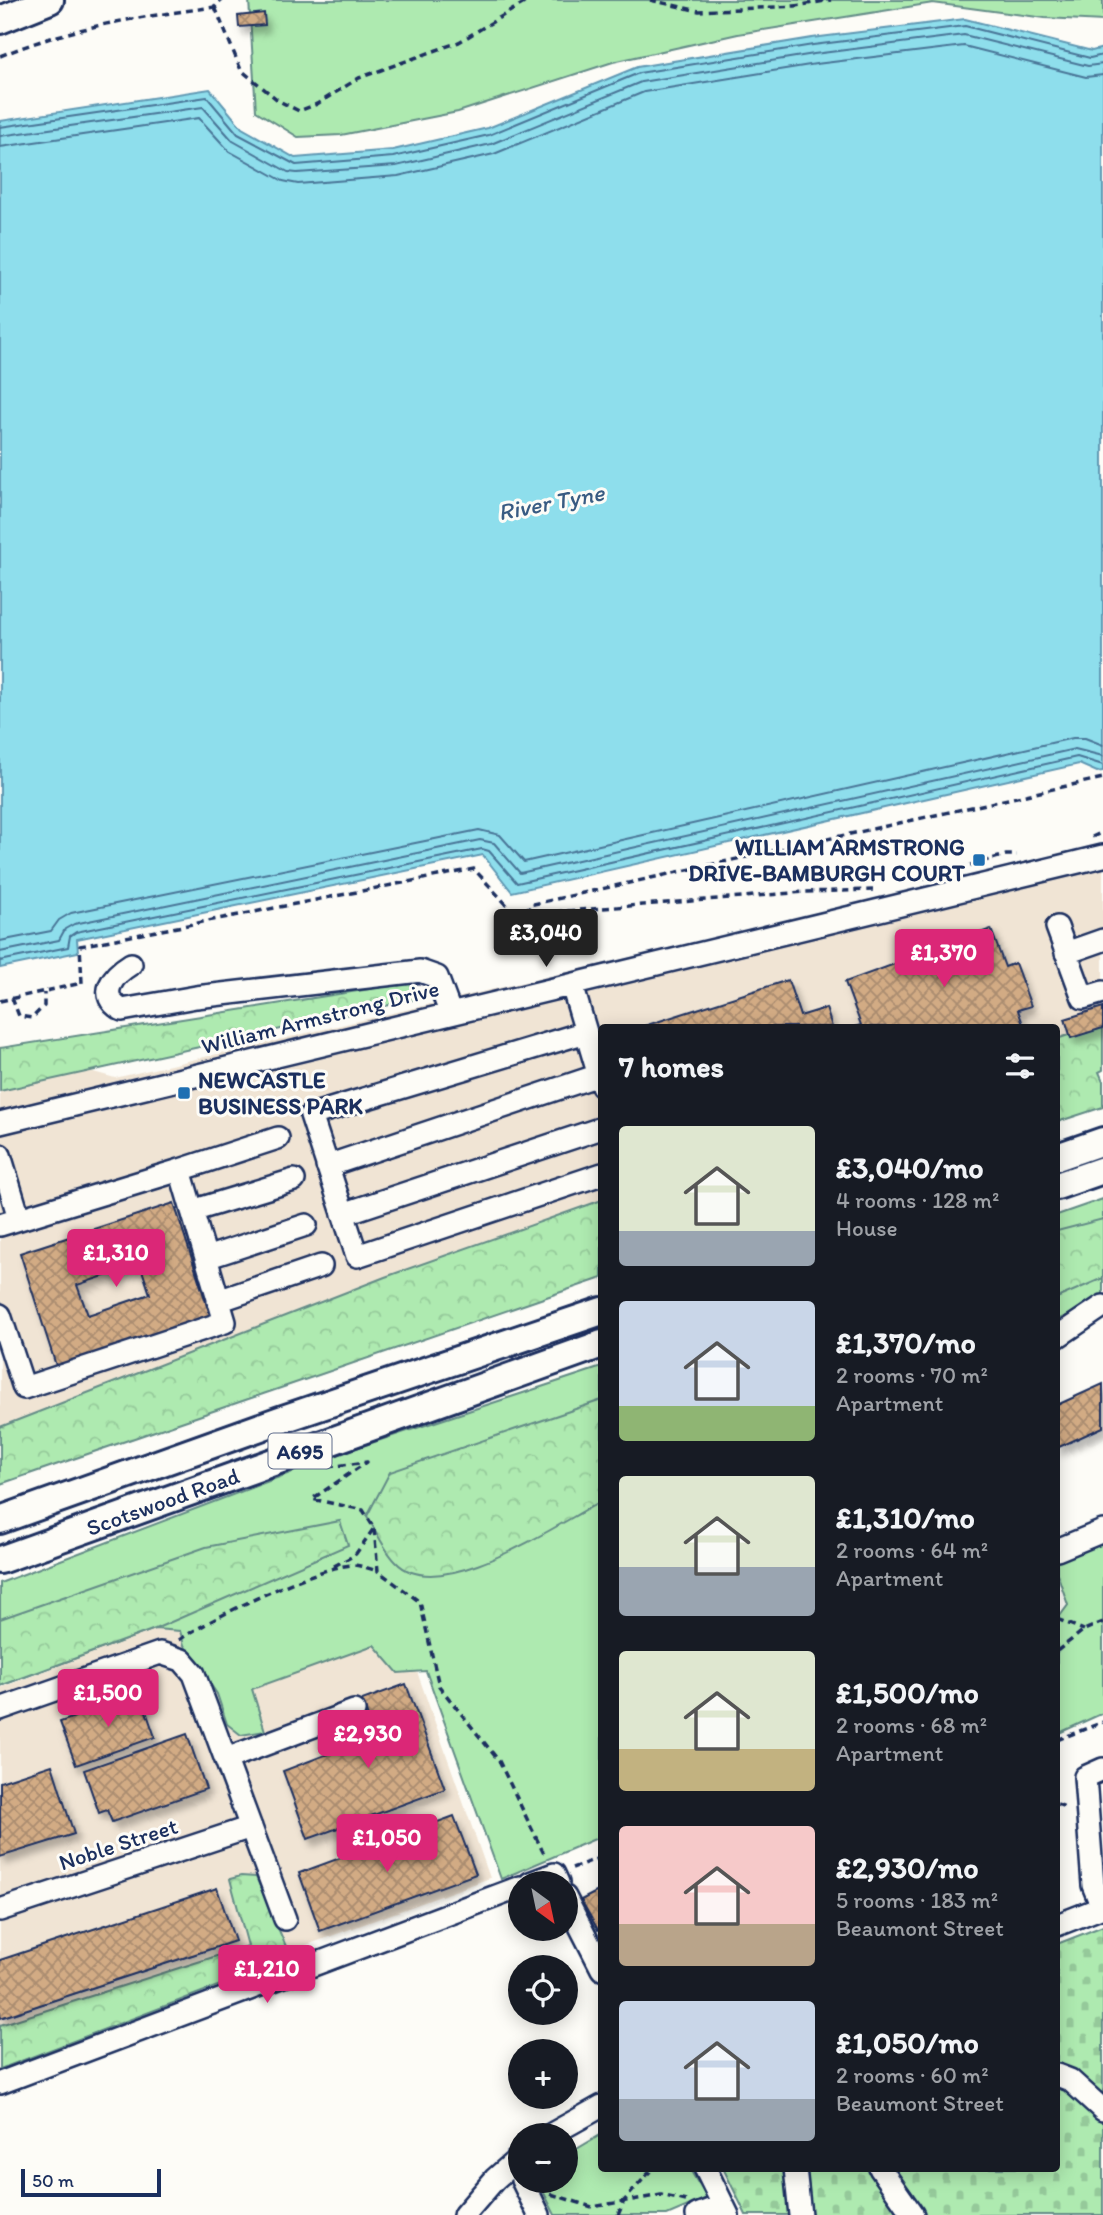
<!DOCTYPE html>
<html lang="en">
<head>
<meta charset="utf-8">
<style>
  body { margin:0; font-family:Itim,sans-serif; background:#20242c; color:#f1f3f6; height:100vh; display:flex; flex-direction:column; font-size:26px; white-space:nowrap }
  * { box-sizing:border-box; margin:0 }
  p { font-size:23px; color:#9ea1a6 }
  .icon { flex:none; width:38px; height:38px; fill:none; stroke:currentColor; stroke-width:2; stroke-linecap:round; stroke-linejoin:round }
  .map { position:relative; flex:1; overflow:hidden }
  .sheet { position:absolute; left:598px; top:1024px; width:462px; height:1148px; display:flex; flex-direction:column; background:#171b24; border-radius:7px; box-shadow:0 4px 18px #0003 }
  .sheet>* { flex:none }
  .needle { width:46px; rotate:147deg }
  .tools { position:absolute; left:508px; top:1871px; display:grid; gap:14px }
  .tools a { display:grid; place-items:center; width:70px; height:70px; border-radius:50%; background:#171b24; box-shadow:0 4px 18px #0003; font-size:35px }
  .scale { position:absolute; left:21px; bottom:18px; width:140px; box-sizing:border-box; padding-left:7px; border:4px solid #1b2f5e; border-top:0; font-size:19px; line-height:24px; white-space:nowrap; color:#1b2f5e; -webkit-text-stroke:5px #fdfcf7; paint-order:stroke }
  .price { position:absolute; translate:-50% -60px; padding:0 16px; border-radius:7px; background:#db2777; color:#fff; font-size:23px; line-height:46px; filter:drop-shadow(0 2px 4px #0008) }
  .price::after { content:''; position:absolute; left:50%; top:42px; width:21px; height:16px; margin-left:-10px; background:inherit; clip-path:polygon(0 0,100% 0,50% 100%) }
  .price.current { background:#222; color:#fff }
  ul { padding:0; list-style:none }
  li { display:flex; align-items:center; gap:21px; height:175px; padding:0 21px }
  li span { display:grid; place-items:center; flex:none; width:196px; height:140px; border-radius:7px; color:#555 }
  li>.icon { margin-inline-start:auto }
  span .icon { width:84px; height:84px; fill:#fffc; stroke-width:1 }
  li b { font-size:30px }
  h2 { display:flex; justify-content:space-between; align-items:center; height:84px; padding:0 21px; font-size:30px }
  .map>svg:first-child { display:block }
</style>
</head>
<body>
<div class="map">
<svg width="1103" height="2215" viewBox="0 0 1103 2215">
  <defs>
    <pattern id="forest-crowns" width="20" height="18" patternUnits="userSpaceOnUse" patternTransform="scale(1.75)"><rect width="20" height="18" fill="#aeeab0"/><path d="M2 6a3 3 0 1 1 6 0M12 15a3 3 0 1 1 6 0" fill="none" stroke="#95c99a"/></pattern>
    <pattern id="cemetery-stones" width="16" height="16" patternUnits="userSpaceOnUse" patternTransform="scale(1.75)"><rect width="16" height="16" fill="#aeeab0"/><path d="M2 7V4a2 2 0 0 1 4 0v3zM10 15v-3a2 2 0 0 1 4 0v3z" fill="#95c99a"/></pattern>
    <pattern id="building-cross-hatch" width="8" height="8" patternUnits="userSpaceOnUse" patternTransform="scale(1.75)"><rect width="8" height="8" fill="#d2ab84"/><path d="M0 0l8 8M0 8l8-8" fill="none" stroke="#aa8c6f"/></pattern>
    <filter id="shadow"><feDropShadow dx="4.5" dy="7" stdDeviation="3.5" flood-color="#0004"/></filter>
  </defs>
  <rect width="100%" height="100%" fill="#fdfcf7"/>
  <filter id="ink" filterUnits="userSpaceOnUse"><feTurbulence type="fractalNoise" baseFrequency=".0143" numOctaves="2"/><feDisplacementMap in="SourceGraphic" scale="14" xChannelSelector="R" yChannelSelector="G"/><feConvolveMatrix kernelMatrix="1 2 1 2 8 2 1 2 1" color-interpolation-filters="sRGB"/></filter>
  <g filter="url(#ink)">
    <path fill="#f0e4d4" d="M 1103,851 L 1103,1036 L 1057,1052 L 1057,1027 L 602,1027 L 602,1217 L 0,1434 L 0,1046 L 115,1078 L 1058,857 Z
      M 391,1598 L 490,1878 L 0,2057 L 0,1688 L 155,1629 Z"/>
    <path fill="#aeeab0" stroke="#648c87" stroke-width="2" d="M 249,0 L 1103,0 L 1103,21 L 1045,18 L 933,3 L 738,34 L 613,62 L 458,112 L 341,135 L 298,137 L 256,111 Z
      M 1103,1199 L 1103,1301 L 1057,1320 L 1057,1215 Z
      M 602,1367 L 602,1836 L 501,1879 L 426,1671 L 398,1673 L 374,1645 L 252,1689 L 265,1731 L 241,1735 L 227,1724 L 217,1694 L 184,1645 L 180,1631 L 155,1629 L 0,1686 L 0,1583 L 356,1448 Z
      M 1103,1541 L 1103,1713 L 1057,1734 L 1057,1620 L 1068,1605 L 1057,1573 L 1057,1561 Z
      M 602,2134 L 602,2168 L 689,2168 L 707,2198 L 667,2215 L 555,2215 L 538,2181 L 565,2180 L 565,2156 Z"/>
    <path fill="url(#forest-crowns)" stroke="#648c87" stroke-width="2" d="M 414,982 L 417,999 L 0,1091 L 0,1048 Z
      M 1103,1023 L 1103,1070 L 1099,1072 L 1103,1081 L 1103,1107 L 1057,1122 L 1057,1039 Z
      M 602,1200 L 602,1278 L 0,1484 L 0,1427 L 385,1277 Z
      M 1103,1219 L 1103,1278 L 1057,1298 L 1057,1231 Z
      M 602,1400 L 602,1501 C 560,1522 438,1607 396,1562 C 384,1550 376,1531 367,1516 L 390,1472 Z
      M 340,1521 L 348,1545 L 155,1629 L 0,1686 L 0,1619 L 206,1547 Z
      M 241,1876 L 256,1877 L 291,1958 L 0,2069 L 0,2025 L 248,1946 L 230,1879 Z"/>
    <path fill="url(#cemetery-stones)" stroke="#648c87" stroke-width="2" d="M 1103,1926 L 1103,2215 L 746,2215 L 723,2168 L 1057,2168 L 1057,1944 Z"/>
    <path fill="#8edeec" stroke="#6098b3" stroke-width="2" d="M 965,19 L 1092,51 L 1103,48 L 1103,771 L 1097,772 L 1079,764 L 512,892 L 483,855 L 77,939 L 78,952 L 0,968 L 0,121 L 210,89 L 242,128 L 295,158 L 393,150 L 488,128 L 637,67 L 812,38 Z"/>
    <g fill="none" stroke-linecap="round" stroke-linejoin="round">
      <path stroke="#497597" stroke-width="2" d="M 0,127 L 207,97 L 238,134 L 296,165 L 393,157 L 489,135 L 639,73 L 813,45 L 965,26 L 1090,58 L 1103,55
        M 0,136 L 203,107 L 233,141 L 288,172 L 297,173 L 396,166 L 491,144 L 641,82 L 814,54 L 964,35 L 1088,66 L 1103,64
        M 0,147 L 199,118 L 229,151 L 283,181 L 298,184 L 398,176 L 494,154 L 644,92 L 816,64 L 964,46 L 1086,77 L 1103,75
        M 0,941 L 51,931 L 59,920 L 71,913 L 479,830 L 500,835 L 524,862 L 1073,738 L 1085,738 L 1103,745
        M 0,952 L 59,940 L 65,929 L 74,924 L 480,840 L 494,843 L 520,873 L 1075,749 L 1103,756
        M 0,961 L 68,947 L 70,936 L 76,932 L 482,849 L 489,851 L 517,883 L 1077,757 L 1103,765"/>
    </g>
    <path fill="url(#building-cross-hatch)" stroke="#1b2f5e" stroke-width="2" fill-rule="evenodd" filter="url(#shadow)" d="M 264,13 L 265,25 L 239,27 L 238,16 Z
      M 991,929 L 1005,967 L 1015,963 L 1031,1006 L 1018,1010 L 1024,1027 L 854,1027 L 861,1025 L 845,982 Z
      M 788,980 L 800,1016 L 826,1008 L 832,1027 L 641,1027 Z
      M 1103,1007 L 1103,1028 L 1071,1038 L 1065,1019 Z
      M 174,1203 L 213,1324 L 59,1375 L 20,1253 ZM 140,1264 L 150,1294 L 88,1315 L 77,1285 Z
      M 1103,1384 L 1103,1427 L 1057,1448 L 1057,1405 Z
      M 406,1684 L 445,1789 L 308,1839 L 283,1771 L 375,1736 L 362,1700 Z
      M 140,1694 L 155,1737 L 76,1765 L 60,1722 Z
      M 187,1734 L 206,1789 L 112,1822 L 107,1810 L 99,1813 L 84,1770 Z
      M 52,1765 L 74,1834 L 0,1857 L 0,1782 Z
      M 454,1816 L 476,1874 L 320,1931 L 299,1873 Z
      M 217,1888 L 235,1941 L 0,2018 L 0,1960 Z
      M 602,1889 L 602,1928 L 598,1930 L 581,1900 Z"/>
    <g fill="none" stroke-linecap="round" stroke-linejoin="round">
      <defs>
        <path id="minor" d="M 1057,927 L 1083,998 L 1103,992
          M 1066,953 L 1103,940
          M 131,964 C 113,975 96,995 122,1010 L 196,997 L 420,971 L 437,977 L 450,1012
          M 572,985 L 602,1086
          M 586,1032 L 311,1115 L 357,1256 L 602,1174
          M 0,1123 L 1103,856
          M 0,1155 L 19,1218
          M 327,1166 L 599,1075
          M 180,1170 L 278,1138
          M 192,1211 L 294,1180
          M 343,1214 L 602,1128
          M 0,1225 L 180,1170 L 225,1322 L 24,1388 L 0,1315
          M 206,1258 L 306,1225
          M 218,1301 L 321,1266
          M 1057,1337 L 1103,1306
          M 1057,1550 L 1103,1531
          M 0,1709 L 160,1653 L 182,1660 L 194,1674 L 285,1919
          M 226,1759 L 354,1711
          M 530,1883 L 554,1874 L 558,1883
          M 565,1897 L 602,1969
          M 1102,1907 L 1093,1885 L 1085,1777 L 1103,1769
          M 0,1910 L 251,1827
          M 1057,1925 L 1103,1907
          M 1057,2075 L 1070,2080 L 1103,2110
          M 0,2083 L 520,1887
          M 550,2135 L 602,2106
          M 705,2168 L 728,2215
          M 795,2168 L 800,2215
          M 880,2168 L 913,2215
          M 522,2180 L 539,2215
          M 464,2215 L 495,2179 L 520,2157
          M 697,2215 L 723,2205"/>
        <g id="major">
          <path d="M 0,20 L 50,0"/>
          <path d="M 1057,1157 L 1103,1141"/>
          <path d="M 1057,1186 L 1103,1170"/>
          <path d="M 0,1520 L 280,1420 L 602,1311"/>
          <path id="s1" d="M 0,1560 L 602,1344"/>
        </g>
      </defs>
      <use href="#minor" stroke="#1b2f5e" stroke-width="26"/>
      <use href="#major" stroke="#1b2f5e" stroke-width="32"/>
      <path stroke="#1b2f5e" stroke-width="3.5" stroke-dasharray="7 5" stroke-linecap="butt" d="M 650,0 L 699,11 L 795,6 L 831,0
        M 215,7 L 241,70 L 279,101 L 299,111 L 317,104 L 359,78 L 459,42 L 529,0
        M 0,56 C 74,26 137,17 215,7 L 221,0
        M 1092,837 L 1103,832
        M 924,878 L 1006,855 L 1017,855
        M 527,913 L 529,905 L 1103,778
        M 12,998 L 19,1016 L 32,1018 L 44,1006 L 44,993
        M 0,1001 L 82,983 L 80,946 L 474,869 L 516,915 L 805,892 L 873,890
        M 328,1467 L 367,1462 L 312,1499 L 363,1510 L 374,1528 L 378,1571 L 420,1602 L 439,1686 L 499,1761 L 545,1856
        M 334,1566 L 355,1555 L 374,1528
        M 1057,1619 L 1084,1630
        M 179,1640 C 212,1618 314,1567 352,1565 C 360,1565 370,1569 378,1571
        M 1057,1651 L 1084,1630 L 1103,1622
        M 1057,1740 L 1103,1722
        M 1057,1804 L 1068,1808
        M 572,1868 L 602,1857
        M 551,2194 L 592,2207 L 661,2195 L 686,2201
        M 618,2215 L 624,2201 L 653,2168"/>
      <use href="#minor" stroke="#fdfcf7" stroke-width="21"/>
      <use href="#major" stroke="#fdfcf7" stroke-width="26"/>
    </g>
  </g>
  <g fill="#1f6fb2" stroke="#fdfcf7" stroke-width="2.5">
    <rect x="972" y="853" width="14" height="14" rx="3.5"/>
    <rect x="177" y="1086" width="14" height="14" rx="3.5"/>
  </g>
  <g text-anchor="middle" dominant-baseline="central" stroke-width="6" stroke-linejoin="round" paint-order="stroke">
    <rect fill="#fdfcf7" stroke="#5f6c8c" stroke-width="2" x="268.5" y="1433.5" width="63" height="35" rx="5"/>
    <g font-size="21" font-weight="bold" fill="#1b2f5e">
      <text x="300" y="1451">A695</text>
    </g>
    <g font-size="23" font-weight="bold" fill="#1b2f5e" stroke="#fdfcf7" text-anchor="end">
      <text x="965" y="847">WILLIAM ARMSTRONG<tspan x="965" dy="26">DRIVE-BAMBURGH COURT</tspan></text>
      <text x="198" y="1080" text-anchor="start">NEWCASTLE<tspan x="198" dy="26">BUSINESS PARK</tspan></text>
    </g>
    <g font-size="23" fill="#1b2f5e" stroke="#fdfcf7">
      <text transform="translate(320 1017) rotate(-14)">William Armstrong Drive</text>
      <text stroke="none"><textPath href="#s1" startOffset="173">Scotswood Road</textPath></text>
      <text transform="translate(118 1844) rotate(-18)">Noble Street</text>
    </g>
    <g font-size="24" font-style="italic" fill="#385b82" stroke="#fdfcf7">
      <text transform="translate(551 502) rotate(-11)">River Tyne</text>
    </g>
  </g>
</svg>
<div class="tools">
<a><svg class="needle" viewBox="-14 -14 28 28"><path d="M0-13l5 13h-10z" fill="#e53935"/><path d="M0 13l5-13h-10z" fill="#9ea1a6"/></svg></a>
<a><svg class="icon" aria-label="locate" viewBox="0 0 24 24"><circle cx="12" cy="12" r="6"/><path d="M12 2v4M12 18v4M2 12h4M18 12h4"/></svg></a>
<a>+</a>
<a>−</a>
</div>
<div class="scale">50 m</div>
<b class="price current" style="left:546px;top:969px">£3,040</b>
<b class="price" style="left:944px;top:989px">£1,370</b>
<b class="price" style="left:116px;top:1289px">£1,310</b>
<b class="price" style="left:108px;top:1729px">£1,500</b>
<b class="price" style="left:368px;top:1770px">£2,930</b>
<b class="price" style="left:387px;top:1874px">£1,050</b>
<b class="price" style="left:267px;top:2005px">£1,210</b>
<section class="sheet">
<h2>7 homes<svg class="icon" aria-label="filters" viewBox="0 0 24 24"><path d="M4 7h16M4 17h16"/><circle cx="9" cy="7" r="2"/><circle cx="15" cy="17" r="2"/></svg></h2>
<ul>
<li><span style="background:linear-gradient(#dfe7d0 75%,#9aa5b1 0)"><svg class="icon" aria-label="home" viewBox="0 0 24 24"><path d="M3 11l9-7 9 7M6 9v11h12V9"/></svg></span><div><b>£3,040/mo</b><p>4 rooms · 128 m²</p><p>House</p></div></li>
<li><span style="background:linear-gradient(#c9d6e8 75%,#8fb573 0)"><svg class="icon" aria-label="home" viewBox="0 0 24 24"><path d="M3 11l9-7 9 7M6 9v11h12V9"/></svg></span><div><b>£1,370/mo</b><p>2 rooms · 70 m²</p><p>Apartment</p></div></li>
<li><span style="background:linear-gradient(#dfe7d0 65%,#9aa5b1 0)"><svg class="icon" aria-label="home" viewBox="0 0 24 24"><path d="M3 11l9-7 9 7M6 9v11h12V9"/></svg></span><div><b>£1,310/mo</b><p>2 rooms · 64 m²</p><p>Apartment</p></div></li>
<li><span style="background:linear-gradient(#dfe7d0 70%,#c2b280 0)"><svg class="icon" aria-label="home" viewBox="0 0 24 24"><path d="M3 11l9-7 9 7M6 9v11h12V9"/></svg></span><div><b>£1,500/mo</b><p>2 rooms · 68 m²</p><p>Apartment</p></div></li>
<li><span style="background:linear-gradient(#f6c9c9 70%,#b9a48a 0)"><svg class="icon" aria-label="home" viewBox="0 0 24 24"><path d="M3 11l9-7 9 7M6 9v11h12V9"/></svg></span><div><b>£2,930/mo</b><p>5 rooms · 183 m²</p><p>Beaumont Street</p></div></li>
<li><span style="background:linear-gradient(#c9d6e8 70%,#9aa5b1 0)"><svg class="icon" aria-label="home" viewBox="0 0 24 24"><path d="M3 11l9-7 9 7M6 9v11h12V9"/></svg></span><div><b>£1,050/mo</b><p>2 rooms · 60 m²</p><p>Beaumont Street</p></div></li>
</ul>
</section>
</div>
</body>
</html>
